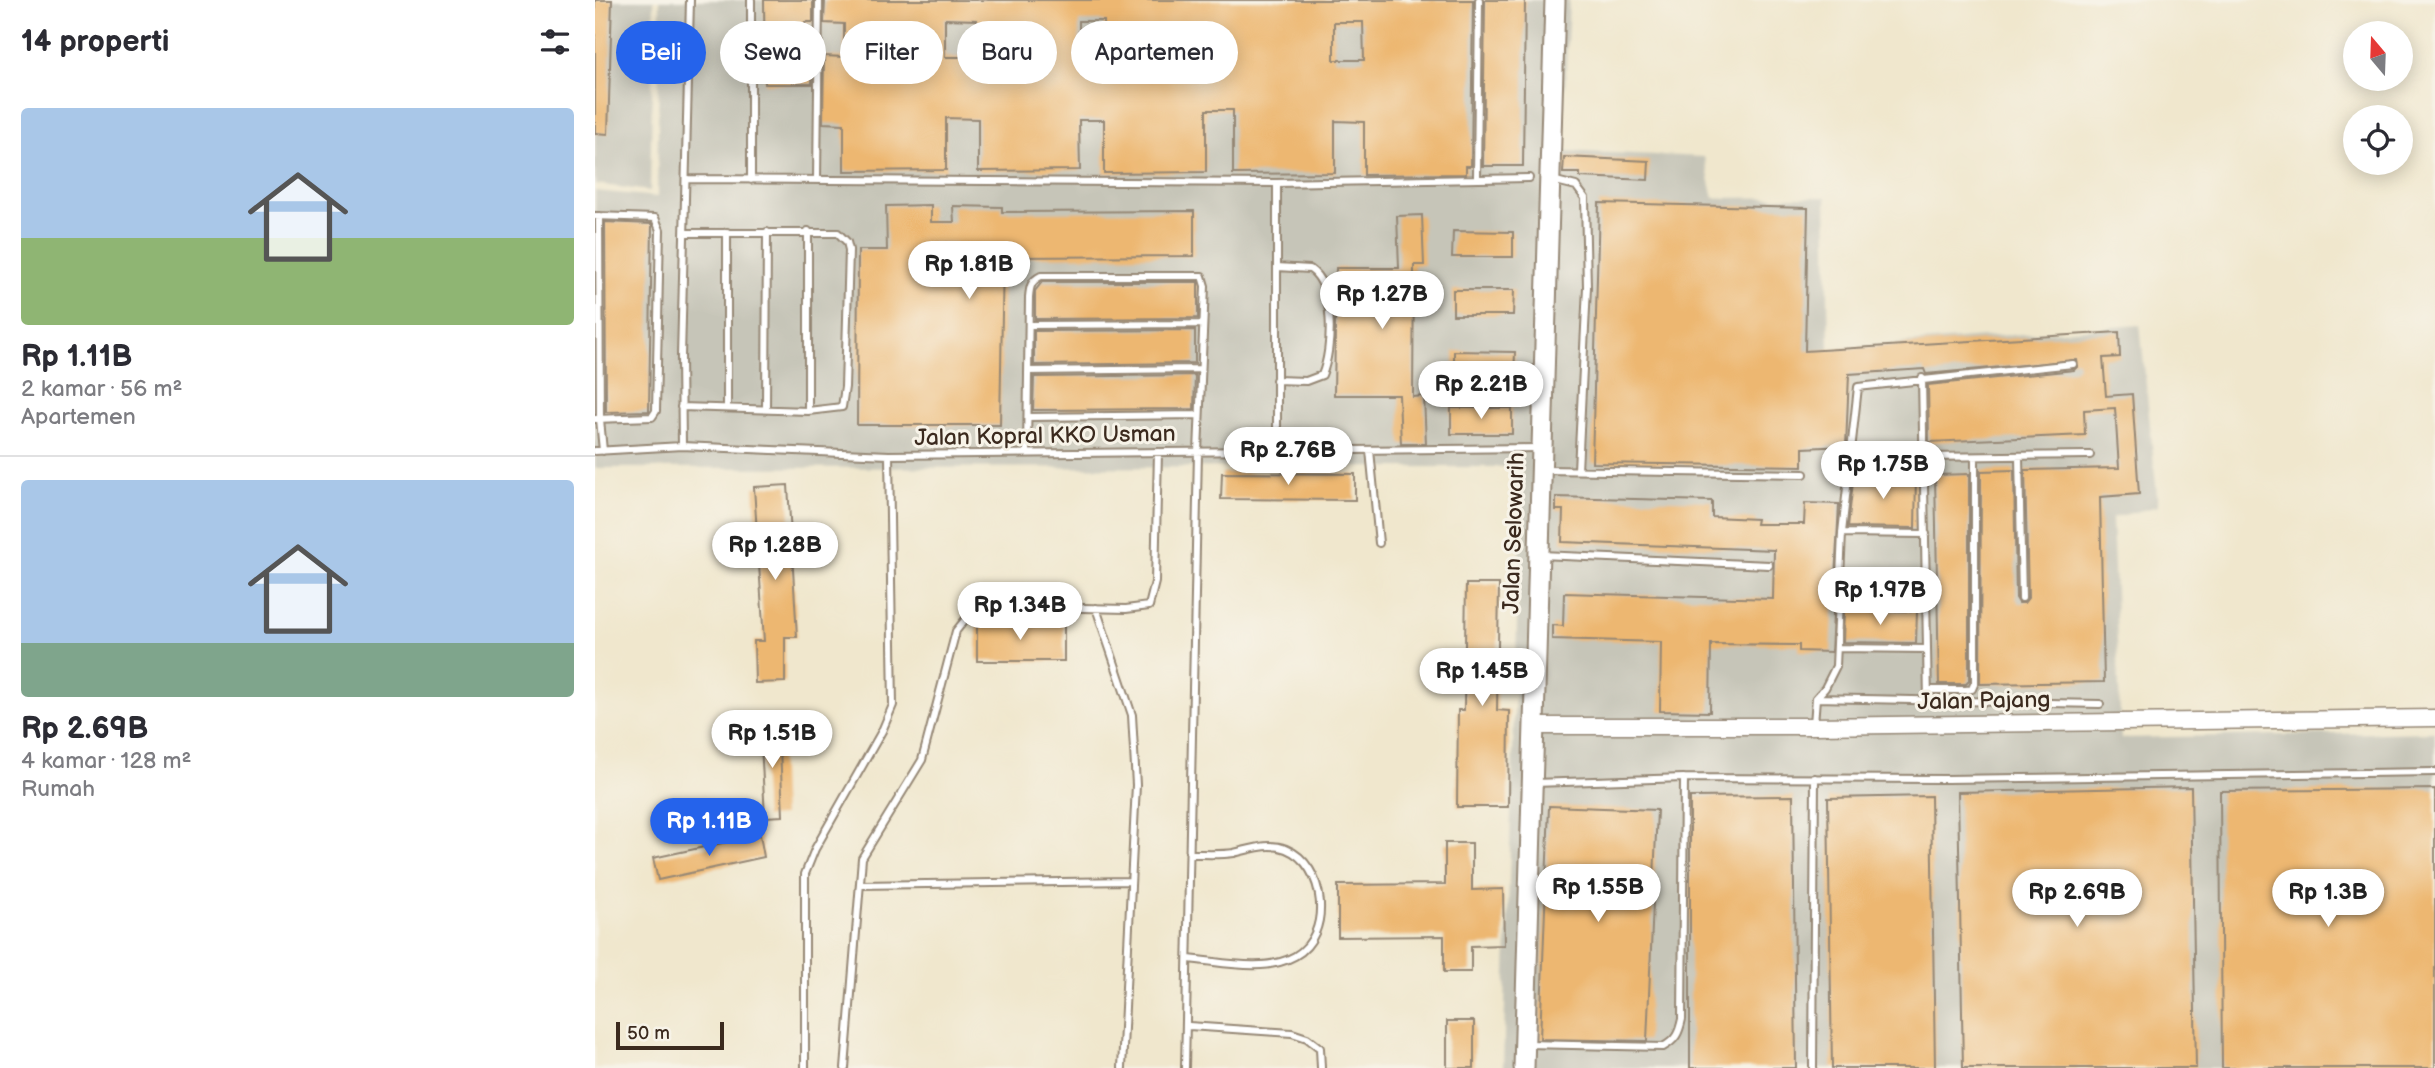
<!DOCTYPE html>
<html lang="id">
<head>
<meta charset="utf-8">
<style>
  body { margin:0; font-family:"Balsamiq Sans",sans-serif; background:#f7f7f7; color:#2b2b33; height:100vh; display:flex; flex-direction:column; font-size:26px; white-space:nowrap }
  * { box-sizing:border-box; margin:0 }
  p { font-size:23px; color:#7c7c81 }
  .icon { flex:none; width:38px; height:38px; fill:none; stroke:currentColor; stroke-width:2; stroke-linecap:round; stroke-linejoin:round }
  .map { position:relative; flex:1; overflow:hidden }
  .panel { display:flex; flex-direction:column; background:#fff; width:595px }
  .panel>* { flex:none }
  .top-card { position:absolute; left:21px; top:21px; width:665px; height:63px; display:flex; gap:14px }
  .needle { width:46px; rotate:341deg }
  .fabs { position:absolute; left:1748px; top:21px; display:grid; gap:14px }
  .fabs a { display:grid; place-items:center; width:70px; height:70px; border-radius:50%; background:#fff; box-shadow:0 4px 18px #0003; font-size:35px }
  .scale { position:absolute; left:21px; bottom:18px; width:108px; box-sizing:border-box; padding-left:7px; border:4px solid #3b2a1e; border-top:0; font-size:19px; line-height:24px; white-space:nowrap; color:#3b2a1e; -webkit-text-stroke:5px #f7f3e8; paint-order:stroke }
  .price { position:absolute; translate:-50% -60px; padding:0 16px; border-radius:24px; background:#fff; color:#222; font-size:23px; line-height:46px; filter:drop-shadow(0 2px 4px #0008) }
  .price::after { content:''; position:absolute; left:50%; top:42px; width:21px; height:16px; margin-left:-10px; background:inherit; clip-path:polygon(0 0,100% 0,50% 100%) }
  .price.current { background:#2563eb; color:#fff }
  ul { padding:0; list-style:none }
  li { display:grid; align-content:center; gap:14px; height:371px; padding:0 21px }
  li+li { border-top:2px solid #e1e1e2 }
  li span { display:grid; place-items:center; height:217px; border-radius:7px; color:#555 }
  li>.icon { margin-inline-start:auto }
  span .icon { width:126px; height:126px; fill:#fffc; stroke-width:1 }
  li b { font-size:30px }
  h2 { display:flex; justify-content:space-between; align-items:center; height:84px; padding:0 21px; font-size:30px }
  .tag { padding:0 24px; border-radius:32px; background:#fff; box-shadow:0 4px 18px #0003; font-size:24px; line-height:63px }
  .tag.current { background:#2563eb; color:#fff }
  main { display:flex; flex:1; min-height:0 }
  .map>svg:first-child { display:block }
</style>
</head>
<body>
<main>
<section class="panel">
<h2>14 properti<svg class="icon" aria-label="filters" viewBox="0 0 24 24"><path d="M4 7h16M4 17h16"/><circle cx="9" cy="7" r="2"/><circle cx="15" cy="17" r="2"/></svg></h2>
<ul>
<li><span style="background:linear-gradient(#a9c7e8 60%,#8fb573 0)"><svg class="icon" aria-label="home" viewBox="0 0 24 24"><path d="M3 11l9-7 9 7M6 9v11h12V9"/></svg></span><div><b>Rp 1.11B</b><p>2 kamar · 56 m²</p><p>Apartemen</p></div></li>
<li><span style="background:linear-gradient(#a9c7e8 75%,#7fa58c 0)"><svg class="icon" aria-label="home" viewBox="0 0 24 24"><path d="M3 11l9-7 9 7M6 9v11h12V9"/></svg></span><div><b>Rp 2.69B</b><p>4 kamar · 128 m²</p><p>Rumah</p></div></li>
</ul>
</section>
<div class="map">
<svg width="1840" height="1068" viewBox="0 0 1840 1068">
  <rect width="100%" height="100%" fill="#f7f3e8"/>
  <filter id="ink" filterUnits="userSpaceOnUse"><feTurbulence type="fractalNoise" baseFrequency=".0143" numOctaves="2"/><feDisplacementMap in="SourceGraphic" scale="14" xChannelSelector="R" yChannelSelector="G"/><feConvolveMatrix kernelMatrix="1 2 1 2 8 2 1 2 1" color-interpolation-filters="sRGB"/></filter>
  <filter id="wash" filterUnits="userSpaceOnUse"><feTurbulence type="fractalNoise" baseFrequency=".00686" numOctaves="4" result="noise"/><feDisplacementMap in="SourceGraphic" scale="28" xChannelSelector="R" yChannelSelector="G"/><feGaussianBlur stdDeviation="1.57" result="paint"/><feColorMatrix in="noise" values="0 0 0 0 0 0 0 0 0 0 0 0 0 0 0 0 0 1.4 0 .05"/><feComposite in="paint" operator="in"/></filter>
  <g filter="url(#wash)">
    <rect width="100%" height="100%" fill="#f0e7cd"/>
    <path fill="#c6c5b8" d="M 0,0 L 59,0 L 55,191 L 0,184 Z
      M 65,0 L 974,0 L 967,151 L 1109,157 L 1119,198 L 1231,197 L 1234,349 L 1545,325 L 1563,506 L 1517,518 L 1526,738 L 1840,732 L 1840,1068 L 908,1068 L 927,467 L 0,468 L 0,191 L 62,197 Z"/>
    <g id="blocks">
      <path fill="#edb771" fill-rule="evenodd" d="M 0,0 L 17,0 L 13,134 L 0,133 Z
        M 169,0 L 218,0 L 218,22 L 210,22 L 211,55 L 218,56 L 217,84 L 170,84 Z
        M 230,0 L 878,0 L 876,166 L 871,166 L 871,174 L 769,175 L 769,122 L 740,121 L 740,173 L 638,174 L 638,110 L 611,110 L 611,172 L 509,173 L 509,120 L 484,120 L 485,170 L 383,171 L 383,119 L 351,118 L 351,170 L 249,171 L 249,124 L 228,123 L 229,56 L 249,57 L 249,24 L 229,23 ZM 350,19 L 382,20 L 382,57 L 350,57 ZM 484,21 L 509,21 L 509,59 L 484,59 ZM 739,22 L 768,22 L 769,60 L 739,60 Z
        M 890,0 L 930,0 L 928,166 L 888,166 Z
        M 969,157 L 1054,161 L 1053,180 L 985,177 L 985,173 L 968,173 Z
        M 1004,203 L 1213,208 L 1210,351 L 1524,332 L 1525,357 L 1508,358 L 1511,396 L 1537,394 L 1544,494 L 1505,497 L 1509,682 L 1385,684 L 1386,471 L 1419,470 L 1421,598 L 1424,603 L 1429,603 L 1433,598 L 1430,470 L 1524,468 L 1520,408 L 1489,410 L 1490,435 L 1334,442 L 1333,385 L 1479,370 L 1483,366 L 1482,360 L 1331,374 L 1329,369 L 1254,374 L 1251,446 L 1208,448 L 1208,466 L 997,463 Z
        M 336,205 L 336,222 L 359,222 L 358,206 L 407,207 L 407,212 L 599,211 L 599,256 L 408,257 L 405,425 L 262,425 L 263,250 L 292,250 L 291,206 ZM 336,243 L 360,243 L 361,279 L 336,279 Z
        M 827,215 L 829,265 L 819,265 L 818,397 L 829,396 L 831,444 L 806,444 L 804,395 L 739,395 L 741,268 L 804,268 L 802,216 Z
        M 10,222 L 57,224 L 54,411 L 11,412 Z
        M 858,231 L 918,232 L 918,257 L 857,257 Z
        M 447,282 L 603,282 L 603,318 L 440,319 L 440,291 Z
        M 858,290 L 919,290 L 918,315 L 858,315 Z
        M 600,330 L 600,363 L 439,365 L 439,331 Z
        M 859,351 L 920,352 L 919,377 L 859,377 Z
        M 600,375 L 599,409 L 438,410 L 439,377 Z
        M 856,408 L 917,408 L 917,434 L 856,434 Z
        M 627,473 L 760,474 L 760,500 L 626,499 Z
        M 1259,473 L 1321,474 L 1320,528 L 1253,527 Z
        M 1374,474 L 1374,681 L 1371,684 L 1344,684 L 1340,475 Z
        M 193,485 L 202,637 L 190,637 L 190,682 L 160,683 L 159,641 L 169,641 L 159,487 Z
        M 961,497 L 1117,501 L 1117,517 L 1162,519 L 1161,524 L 1209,524 L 1210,503 L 1244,504 L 1236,652 L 1204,651 L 1204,645 L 1116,644 L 1115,712 L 1065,711 L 1066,642 L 957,639 L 957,625 L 968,626 L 969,593 L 1178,599 L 1179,550 L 967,542 L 968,510 L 961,510 Z
        M 871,584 L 904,584 L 902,710 L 914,711 L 913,807 L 862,807 L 863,710 L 869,710 Z
        M 1249,610 L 1322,611 L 1321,643 L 1248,642 Z
        M 382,622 L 469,622 L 469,661 L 382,661 Z
        M 184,724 L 188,816 L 170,817 L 165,725 Z
        M 1596,787 L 1601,1068 L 1368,1068 L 1363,792 Z
        M 1840,789 L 1840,1068 L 1627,1068 L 1625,791 Z
        M 1198,796 L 1201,1068 L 1095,1068 L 1095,797 Z
        M 1336,796 L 1340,1068 L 1237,1068 L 1233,798 Z
        M 954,806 L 1062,810 L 1052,1041 L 945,1039 Z
        M 165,835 L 169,857 L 63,880 L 58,858 Z
        M 850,843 L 877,843 L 877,890 L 908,889 L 909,945 L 876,946 L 876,972 L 849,972 L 849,936 L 743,937 L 743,885 L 850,884 Z
        M 852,1021 L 879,1021 L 879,1068 L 852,1068 Z"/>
    </g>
  </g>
  <g filter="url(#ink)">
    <use href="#blocks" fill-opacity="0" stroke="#968876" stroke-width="2"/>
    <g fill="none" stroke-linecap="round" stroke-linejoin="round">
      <defs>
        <path id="service" d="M 95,0 L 86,357 L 87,446 L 294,455
          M 882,177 L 884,0
          M 91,179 L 682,183 L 934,178
          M 156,180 L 156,0
          M 222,180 L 224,0
          M 957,180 L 981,186 L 990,198 L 992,287 L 983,470
          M 0,216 L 60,218 L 65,230 L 61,411 L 57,417 L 0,419
          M 4,216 L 5,419 L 8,451
          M 213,231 L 213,411
          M 132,232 L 132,408
          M 434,325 L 608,324
          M 433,371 L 606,369
          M 1327,378 L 1333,701
          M 681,380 L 711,381 L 727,375 C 738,349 740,286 715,269 L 682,267
          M 86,407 L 213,411 L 247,407 L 250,387 L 254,250 L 252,242 L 243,233 L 89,233
          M 171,409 L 172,232
          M 433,417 L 604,415
          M 775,450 L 784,543
          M 0,451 L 87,446
          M 682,451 L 682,183
          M 432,452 L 434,297 C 435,286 436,281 446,276 L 607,276 L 610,286 L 603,452 L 590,1068
          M 1424,457 L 1427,598
          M 1256,458 L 1495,455
          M 949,470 L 1209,474
          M 1247,533 L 1331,534
          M 946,555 L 1174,565
          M 1246,603 L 1332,602
          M 501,608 L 537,715 L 541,785 L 527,1068
          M 1242,648 L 1332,649
          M 1333,690 L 1371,690 L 1377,689 L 1380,682 L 1380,458
          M 1221,698 L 1505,704
          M 1219,724 L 1221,698 L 1230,688 L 1241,666 L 1247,533 L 1263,387 L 1478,364
          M 939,783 L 1089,778 L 1351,779 L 1840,772
          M 265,885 L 536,881
          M 594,959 C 627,962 670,973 700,956 C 738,935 731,865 691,849 C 673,842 657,849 639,853 C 626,855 610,854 596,854
          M 594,1026 L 697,1033 L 712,1038 L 725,1048 L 726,1068
          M 932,1044 L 1068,1047 C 1081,1040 1084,1033 1087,1019 L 1089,778
          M 210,1068 L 210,874 L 220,849 L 287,731 L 298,705 L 294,455 L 944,448
          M 250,1068 L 267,858 L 327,760 L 361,631 L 377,611 L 398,606 L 531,609 L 554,606 L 560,582 L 563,452
          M 1218,1068 L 1220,778"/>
        <path id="tertiary" d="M 938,726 L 1219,726 L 1840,718"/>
        <path id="secondary" d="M 929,1068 L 960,0"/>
      </defs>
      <use href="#service" stroke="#968876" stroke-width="10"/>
      <use href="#tertiary" stroke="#968876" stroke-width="19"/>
      <use href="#secondary" stroke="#968876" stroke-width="23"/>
      <use href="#service" stroke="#fff" stroke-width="6"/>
      <use href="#tertiary" stroke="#fff" stroke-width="16"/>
      <use href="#secondary" stroke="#fff" stroke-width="19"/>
    </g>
  </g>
  <g text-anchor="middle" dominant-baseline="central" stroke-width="6" stroke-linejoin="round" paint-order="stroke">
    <g font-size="23" fill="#3b2a1e" stroke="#f7f3e8">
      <text transform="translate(450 436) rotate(-1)">Jalan Kopral KKO Usman</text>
      <text transform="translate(919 533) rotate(-88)">Jalan Selowarih</text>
      <text transform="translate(1389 701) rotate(-1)">Jalan Pajang</text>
    </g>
  </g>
</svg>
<div class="fabs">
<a><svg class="needle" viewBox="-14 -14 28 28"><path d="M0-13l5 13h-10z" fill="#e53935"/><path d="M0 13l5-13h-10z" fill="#7c7c81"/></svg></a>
<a><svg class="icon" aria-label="locate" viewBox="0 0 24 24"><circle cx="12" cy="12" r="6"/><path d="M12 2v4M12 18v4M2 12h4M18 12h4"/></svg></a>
</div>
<div class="scale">50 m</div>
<b class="price" style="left:374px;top:301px">Rp 1.81B</b>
<b class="price" style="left:787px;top:331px">Rp 1.27B</b>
<b class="price" style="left:886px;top:421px">Rp 2.21B</b>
<b class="price" style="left:693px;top:487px">Rp 2.76B</b>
<b class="price" style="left:1288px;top:501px">Rp 1.75B</b>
<b class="price" style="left:180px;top:582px">Rp 1.28B</b>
<b class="price" style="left:1285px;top:627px">Rp 1.97B</b>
<b class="price" style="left:425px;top:642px">Rp 1.34B</b>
<b class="price" style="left:887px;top:708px">Rp 1.45B</b>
<b class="price" style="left:177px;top:770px">Rp 1.51B</b>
<b class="price current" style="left:114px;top:858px">Rp 1.11B</b>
<b class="price" style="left:1003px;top:924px">Rp 1.55B</b>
<b class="price" style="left:1482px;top:929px">Rp 2.69B</b>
<b class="price" style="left:1733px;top:929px">Rp 1.3B</b>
<div class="top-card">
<a class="tag current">Beli</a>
<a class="tag">Sewa</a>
<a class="tag">Filter</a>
<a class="tag">Baru</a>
<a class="tag">Apartemen</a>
</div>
</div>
</main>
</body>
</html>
